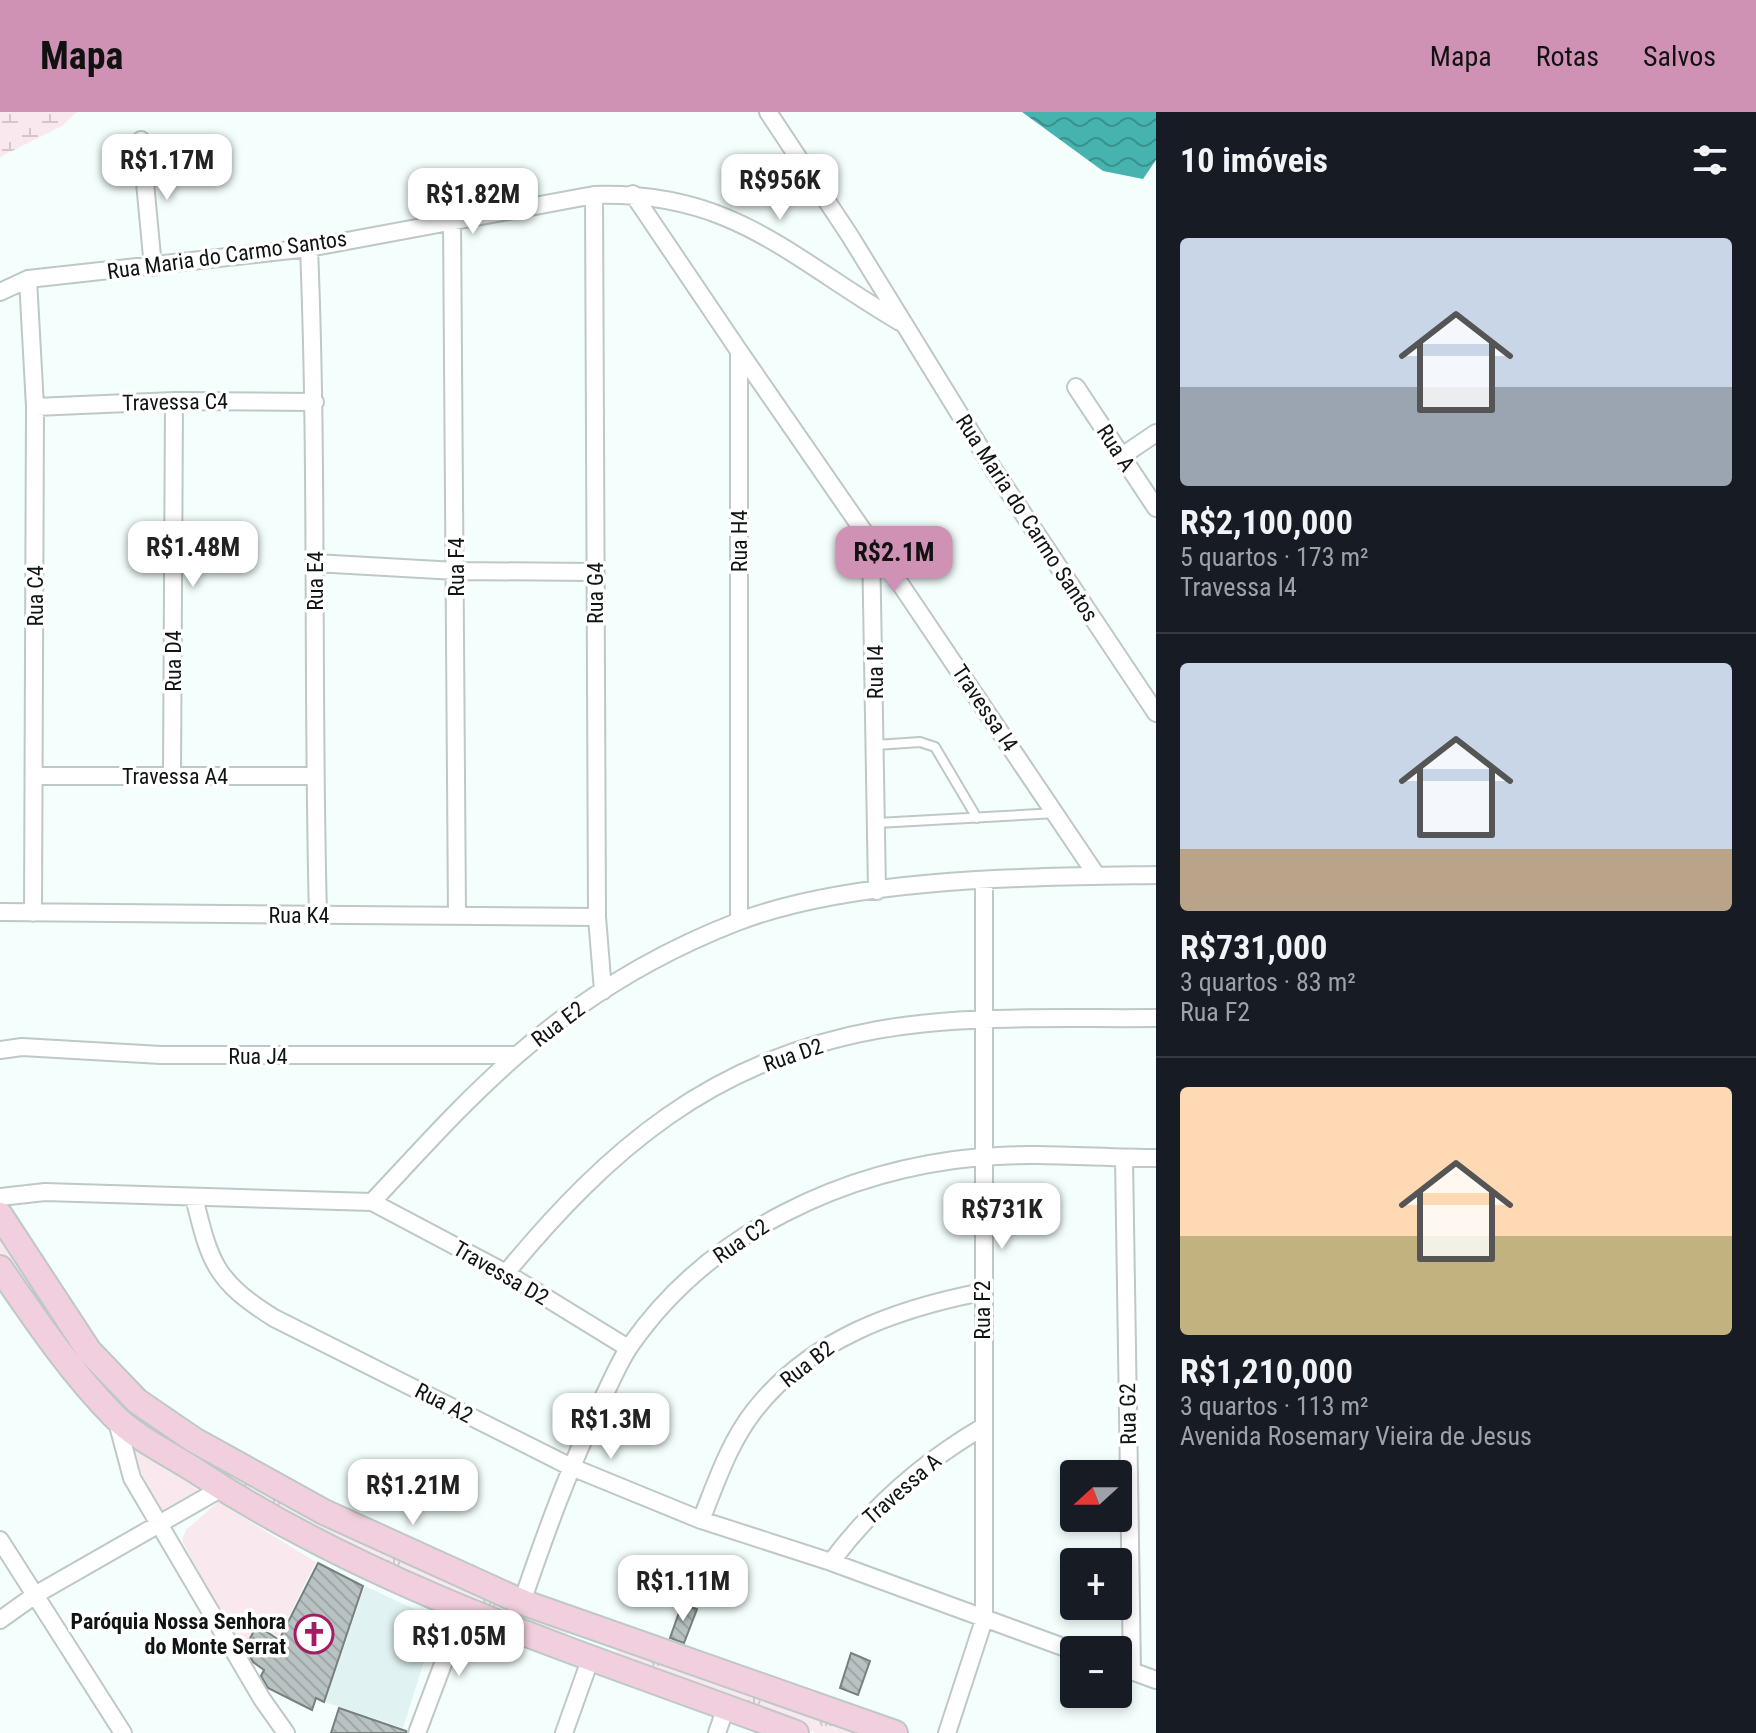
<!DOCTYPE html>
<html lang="pt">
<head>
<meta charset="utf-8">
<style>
  body { margin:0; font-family:"Roboto Condensed",sans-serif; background:#242831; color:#f1f3f6; height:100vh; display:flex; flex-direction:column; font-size:30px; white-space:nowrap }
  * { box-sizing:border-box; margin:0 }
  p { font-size:26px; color:#9ea1a6 }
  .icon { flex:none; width:44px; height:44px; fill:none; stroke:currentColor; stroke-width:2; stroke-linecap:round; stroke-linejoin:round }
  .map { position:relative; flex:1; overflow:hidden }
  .drawer { display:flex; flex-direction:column; background:#171b24; width:600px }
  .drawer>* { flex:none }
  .needle { width:52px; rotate:249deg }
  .controls { position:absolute; left:1060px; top:1348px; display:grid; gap:16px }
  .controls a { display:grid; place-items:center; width:72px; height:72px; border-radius:8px; background:#171b24; box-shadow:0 4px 12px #0003; font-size:40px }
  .price { position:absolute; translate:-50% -68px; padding:0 18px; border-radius:16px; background:#fff; color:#222; font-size:26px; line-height:52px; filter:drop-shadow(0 2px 4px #0008) }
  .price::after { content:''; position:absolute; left:50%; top:48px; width:24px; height:18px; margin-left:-12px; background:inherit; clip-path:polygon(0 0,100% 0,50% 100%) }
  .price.current { background:#cf92b4; color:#111 }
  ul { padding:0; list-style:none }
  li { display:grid; align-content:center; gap:16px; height:424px; padding:0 24px }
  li+li { border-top:2px solid #363941 }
  li span { display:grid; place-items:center; height:248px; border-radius:8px; color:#555 }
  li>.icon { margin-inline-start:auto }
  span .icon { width:144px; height:144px; fill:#fffc; stroke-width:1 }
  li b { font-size:34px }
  h2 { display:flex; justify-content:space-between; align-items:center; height:96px; padding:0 24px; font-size:34px }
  header { display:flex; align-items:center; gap:48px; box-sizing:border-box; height:112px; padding:0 40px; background:#cf92b4; color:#111 }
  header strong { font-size:38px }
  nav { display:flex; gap:44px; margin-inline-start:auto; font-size:28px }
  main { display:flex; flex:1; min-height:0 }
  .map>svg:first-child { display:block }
</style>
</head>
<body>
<header>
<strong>Mapa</strong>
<nav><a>Mapa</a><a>Rotas</a><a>Salvos</a></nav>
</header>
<main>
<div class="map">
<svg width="1156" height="1621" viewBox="0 0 1156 1621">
  <defs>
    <pattern id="grass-tufts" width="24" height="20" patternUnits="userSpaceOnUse" patternTransform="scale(2)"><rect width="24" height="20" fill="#f9e9ee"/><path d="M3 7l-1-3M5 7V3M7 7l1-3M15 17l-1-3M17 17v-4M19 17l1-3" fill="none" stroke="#d4c7cb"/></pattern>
    <pattern id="wetland-marsh" width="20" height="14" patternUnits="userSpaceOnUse" patternTransform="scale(2)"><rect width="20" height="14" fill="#f9e9ee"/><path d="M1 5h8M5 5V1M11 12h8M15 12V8" fill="none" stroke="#d4c7cb"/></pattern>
    <pattern id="water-waves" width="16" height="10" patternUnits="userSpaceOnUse" patternTransform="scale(2)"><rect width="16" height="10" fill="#47b3af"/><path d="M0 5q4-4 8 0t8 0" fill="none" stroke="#3a908d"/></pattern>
    <pattern id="building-back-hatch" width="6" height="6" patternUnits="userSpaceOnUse" patternTransform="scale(2)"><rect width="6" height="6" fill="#b9c2c2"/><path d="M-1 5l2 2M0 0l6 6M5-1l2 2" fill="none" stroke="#9ea6a6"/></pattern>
  </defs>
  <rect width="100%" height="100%" fill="#f3fefd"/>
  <path fill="#e0f3f2" d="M 365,1474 L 437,1508 L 403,1616 L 325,1590 Z"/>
  <path fill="url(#grass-tufts)" d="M 0,1121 L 131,1295 L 568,1519 L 567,1523 L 561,1527 L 366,1442 L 204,1357 L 149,1322 L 67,1242 L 0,1141 Z
    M 618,1537 L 863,1621 L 816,1621 L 614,1547 Z"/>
  <path fill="url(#wetland-marsh)" d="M 0,0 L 77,0 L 62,14 L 0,45 Z"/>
  <path fill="#f9e9ee" d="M 126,1328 L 198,1378 L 160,1400 Z
    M 218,1390 L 316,1450 L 278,1525 L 257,1511 L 242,1540 L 182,1429 L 186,1418 Z"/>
  <path fill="url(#water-waves)" d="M 1022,0 L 1156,0 L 1156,48 L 1143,67 L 1103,59 Z"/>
  <path fill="url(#building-back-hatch)" stroke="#77807f" stroke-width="2" d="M 318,1451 L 363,1474 L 324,1590 L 316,1586 L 312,1598 L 268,1576 L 261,1564 L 264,1558 L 253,1550 L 245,1536 L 257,1513 L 279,1528 Z
    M 682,1492 L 697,1497 L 684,1531 L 670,1526 Z
    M 851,1541 L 870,1549 L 858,1583 L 840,1576 Z
    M 339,1596 L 406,1619 L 406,1621 L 331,1621 Z"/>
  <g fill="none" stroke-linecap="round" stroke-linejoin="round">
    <defs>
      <path id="lane" d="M 876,633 L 920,630 L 935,635 L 977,706
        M 877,711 L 1057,701"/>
      <path id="street" d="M 768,0 L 850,124 L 994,358 L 1156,601
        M 141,28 L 153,155
        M 633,82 L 739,239 L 739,809
        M 594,83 L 597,805 L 603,879
        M 452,107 L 457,804
        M 309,136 C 318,358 312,580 318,803
        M 28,167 L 35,295 L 33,801
        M 0,180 L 28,167 L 309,136 L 594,83 C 733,79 789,145 900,210
        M 739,239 L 871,430 L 877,779
        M 1076,275 L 1156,396
        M 35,295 L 174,289 L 315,290
        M 1122,344 L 1156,321
        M 872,430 L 1097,764
        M 315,451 L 456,459 L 595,460
        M 35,664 L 314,664
        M 172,665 L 174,289
        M 0,800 L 597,805
        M 0,938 L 22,935 L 161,943 L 517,943
        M 1124,1046 L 1132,1558
        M 0,1085 L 45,1080 L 372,1090 C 419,1040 464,989 516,944 C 581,887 657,841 737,810 C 853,765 1031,765 1156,763
        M 194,1085 C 210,1151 215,1169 274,1206 L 569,1354 L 701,1408 L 831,1450 L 1074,1539
        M 372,1090 L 506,1161 L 628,1236
        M 506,1161 C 609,1036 712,948 877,918 C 968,902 1064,907 1156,906
        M 116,1306 L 132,1366 L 262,1587 L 286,1621
        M 701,1408 C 716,1371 729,1331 754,1299 C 810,1227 896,1197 982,1180
        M 0,1428 L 123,1621
        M 831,1450 C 873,1394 923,1350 983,1315
        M 522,1490 C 546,1420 570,1353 602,1288 C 611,1270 619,1250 630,1234 C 709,1120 845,1057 981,1045 C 1038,1040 1098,1046 1156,1046
        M 0,1508 L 35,1483 L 222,1376
        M 1118,1554 L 1156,1568
        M 417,1621 L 464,1496
        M 564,1621 L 590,1548
        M 717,1621 L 726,1595
        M 947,1621 L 984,1508 L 984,769"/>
      <path id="secondary" d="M 0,1103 L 89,1239 L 137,1289 L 194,1328 L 324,1400 L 522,1490 L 895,1621
        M 0,1156 C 35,1207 70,1259 114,1304 C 137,1327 172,1343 199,1361 C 382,1481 593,1545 796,1621"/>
    </defs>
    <use href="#lane" stroke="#bec8c7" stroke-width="12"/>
    <use href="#street" stroke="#bec8c7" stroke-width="20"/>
    <use href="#secondary" stroke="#bec8c7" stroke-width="28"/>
    <use href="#lane" stroke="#fff" stroke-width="8"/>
    <use href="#street" stroke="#fff" stroke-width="16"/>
    <use href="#secondary" stroke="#f2cfde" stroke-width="24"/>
  </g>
  <defs>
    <symbol id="church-ring" viewBox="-11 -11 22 22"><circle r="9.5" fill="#fff" stroke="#a51c63" stroke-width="1.5"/><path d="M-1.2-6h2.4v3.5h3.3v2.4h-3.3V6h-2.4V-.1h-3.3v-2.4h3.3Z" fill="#a51c63"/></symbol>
  </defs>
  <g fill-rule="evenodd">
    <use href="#church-ring" x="292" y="1500" width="44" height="44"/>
  </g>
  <g text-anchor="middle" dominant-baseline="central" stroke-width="7" stroke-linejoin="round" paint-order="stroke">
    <g font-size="22" fill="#111414" stroke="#fff">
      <text transform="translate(227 143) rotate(-8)">Rua Maria do Carmo Santos</text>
      <text transform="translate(175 290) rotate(-1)">Travessa C4</text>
      <text transform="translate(1116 336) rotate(57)">Rua A</text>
      <text transform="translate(1027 406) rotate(57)">Rua Maria do Carmo Santos</text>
      <text transform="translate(739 429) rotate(-90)">Rua H4</text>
      <text transform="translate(456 455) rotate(-90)">Rua F4</text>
      <text transform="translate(315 469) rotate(-90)">Rua E4</text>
      <text transform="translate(595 481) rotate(-90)">Rua G4</text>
      <text transform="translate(35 484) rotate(-90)">Rua C4</text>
      <text transform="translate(173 549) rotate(-90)">Rua D4</text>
      <text transform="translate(875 560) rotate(-90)">Rua I4</text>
      <text transform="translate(985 596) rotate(56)">Travessa I4</text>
      <text x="175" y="664">Travessa A4</text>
      <text x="299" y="803">Rua K4</text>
      <text transform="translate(558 912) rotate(-37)">Rua E2</text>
      <text transform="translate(793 943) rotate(-19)">Rua D2</text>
      <text x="258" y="944">Rua J4</text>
      <text transform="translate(741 1129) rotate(-34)">Rua C2</text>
      <text transform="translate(501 1161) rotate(30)">Travessa D2</text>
      <text transform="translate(982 1198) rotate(-90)">Rua F2</text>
      <text transform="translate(807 1252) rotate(-38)">Rua B2</text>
      <text transform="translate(444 1291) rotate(27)">Rua A2</text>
      <text transform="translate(1128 1302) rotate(-91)">Rua G2</text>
      <text transform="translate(902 1377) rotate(-41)">Travessa A</text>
    </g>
    <g font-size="22" font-weight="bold" fill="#111414" stroke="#fff" text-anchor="end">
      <text x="286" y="1509">Paróquia Nossa Senhora<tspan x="286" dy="25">do Monte Serrat</tspan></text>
    </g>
  </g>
</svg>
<div class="controls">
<a><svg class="needle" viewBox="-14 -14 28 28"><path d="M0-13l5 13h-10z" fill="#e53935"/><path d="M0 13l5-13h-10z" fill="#9ea1a6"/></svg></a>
<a>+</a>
<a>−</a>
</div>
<b class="price" style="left:167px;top:90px">R$1.17M</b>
<b class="price" style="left:780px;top:110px">R$956K</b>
<b class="price" style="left:473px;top:124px">R$1.82M</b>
<b class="price" style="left:193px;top:477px">R$1.48M</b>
<b class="price current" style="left:894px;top:482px">R$2.1M</b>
<b class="price" style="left:1002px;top:1139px">R$731K</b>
<b class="price" style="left:611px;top:1349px">R$1.3M</b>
<b class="price" style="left:413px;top:1415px">R$1.21M</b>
<b class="price" style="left:683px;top:1511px">R$1.11M</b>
<b class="price" style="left:459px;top:1566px">R$1.05M</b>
</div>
<section class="drawer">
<h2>10 imóveis<svg class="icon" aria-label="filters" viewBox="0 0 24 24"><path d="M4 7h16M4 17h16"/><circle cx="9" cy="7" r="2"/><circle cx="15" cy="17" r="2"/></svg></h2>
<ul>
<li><span style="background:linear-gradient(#c9d6e8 60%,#9aa5b1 0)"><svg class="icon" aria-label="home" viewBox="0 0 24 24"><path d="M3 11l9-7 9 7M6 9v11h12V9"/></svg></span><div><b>R$2,100,000</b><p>5 quartos · 173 m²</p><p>Travessa I4</p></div></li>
<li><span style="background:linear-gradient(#c9d6e8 75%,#b9a48a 0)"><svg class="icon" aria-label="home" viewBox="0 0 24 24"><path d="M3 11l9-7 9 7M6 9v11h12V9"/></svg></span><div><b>R$731,000</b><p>3 quartos · 83 m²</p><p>Rua F2</p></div></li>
<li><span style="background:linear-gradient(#ffd9b3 60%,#c2b280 0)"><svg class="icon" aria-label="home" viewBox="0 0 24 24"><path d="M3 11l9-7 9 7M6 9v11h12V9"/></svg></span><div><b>R$1,210,000</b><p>3 quartos · 113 m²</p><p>Avenida Rosemary Vieira de Jesus</p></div></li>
</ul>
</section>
</main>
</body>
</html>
